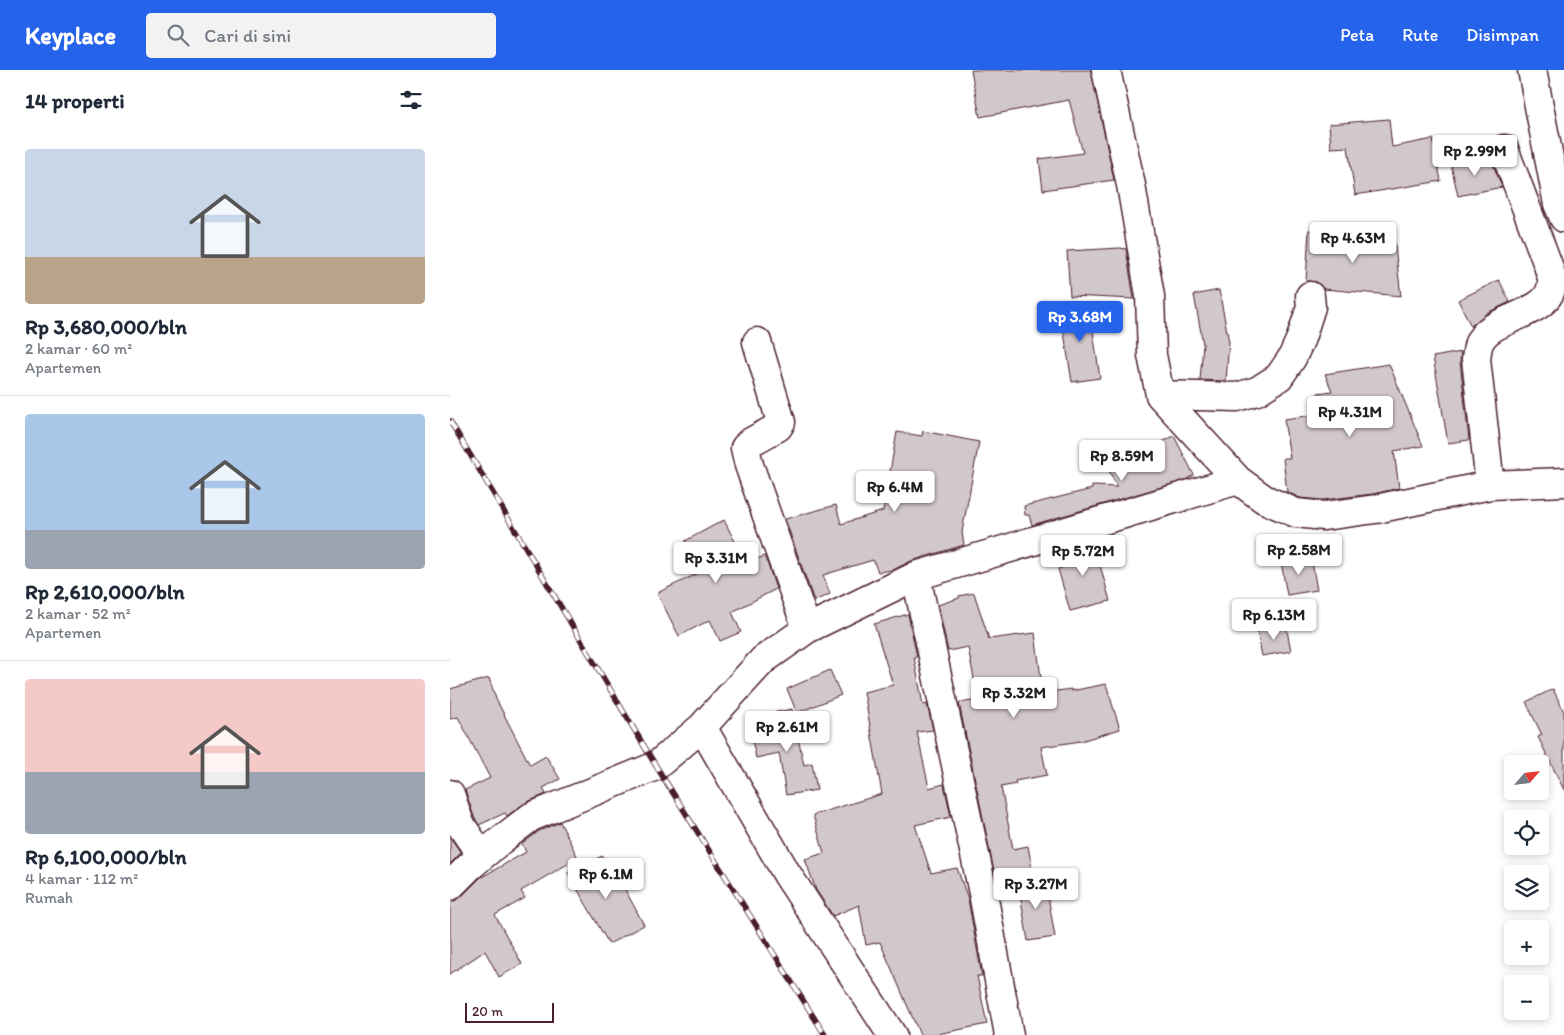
<!DOCTYPE html>
<html lang="id">
<head>
<meta charset="utf-8">
<style>
  body { margin:0; font-family:Itim,sans-serif; background:#f2f2f3; color:#1f2937; height:100vh; display:flex; flex-direction:column; font-size:19px; white-space:nowrap }
  * { box-sizing:border-box; margin:0 }
  p { font-size:16px; color:#747a83 }
  .icon { flex:none; width:28px; height:28px; fill:none; stroke:currentColor; stroke-width:2; stroke-linecap:round; stroke-linejoin:round }
  .map { position:relative; flex:1; overflow:hidden }
  .panel { display:flex; flex-direction:column; background:#fff; width:450px }
  .panel>* { flex:none }
  .needle { width:32px; rotate:62deg }
  .buttons { position:absolute; left:1054px; top:685px; display:grid; gap:10px }
  .buttons a { display:grid; place-items:center; width:45px; height:45px; border-radius:5px; background:#fff; box-shadow:0 2px 8px #0003; font-size:25px }
  .scale { position:absolute; left:15px; bottom:12px; width:89px; box-sizing:border-box; padding-left:5px; border:2px solid #4a1f2b; border-top:0; font-size:14px; line-height:18px; white-space:nowrap; color:#4a1f2b; -webkit-text-stroke:4px #fff; paint-order:stroke }
  .price { position:absolute; translate:-50% -42px; padding:0 11px; border-radius:5px; background:#fff; color:#222; font-size:16px; line-height:32px; filter:drop-shadow(0 1px 2px #0008) }
  .price::after { content:''; position:absolute; left:50%; top:30px; width:15px; height:11px; margin-left:-8px; background:inherit; clip-path:polygon(0 0,100% 0,50% 100%) }
  .price.selected { background:#2563eb; color:#fff }
  ul { padding:0; list-style:none }
  li { display:grid; align-content:center; gap:10px; height:265px; padding:0 25px }
  li+li { border-top:1px solid #e0e1e3 }
  li span { display:grid; place-items:center; height:155px; border-radius:5px; color:#555 }
  li>.icon { margin-inline-start:auto }
  span .icon { width:90px; height:90px; fill:#fffc; stroke-width:1 }
  li b { font-size:21px }
  h2 { display:flex; justify-content:space-between; align-items:center; height:60px; padding:0 25px; font-size:21px }
  header { display:flex; align-items:center; gap:30px; box-sizing:border-box; height:70px; padding:0 25px; background:#2563eb; color:#fff }
  header strong { font-size:24px }
  nav { display:flex; gap:28px; margin-inline-start:auto; font-size:18px }
  .search { width:350px; height:45px; background:#f2f2f3; display:flex; align-items:center; gap:12px; box-sizing:border-box; padding:0 18px; border-radius:5px; color:#747a83; font-size:19px }
  main { display:flex; flex:1; min-height:0 }
  .map>svg:first-child { display:block }
</style>
</head>
<body>
<header>
<strong>Keyplace</strong>
<div class="search"><svg class="icon" aria-label="search" viewBox="0 0 24 24"><circle cx="10" cy="10" r="6"/><path d="M15 15l6 6"/></svg>Cari di sini</div>
<nav><a>Peta</a><a>Rute</a><a>Disimpan</a></nav>
</header>
<main>
<section class="panel">
<h2>14 properti<svg class="icon" aria-label="filters" viewBox="0 0 24 24"><path d="M4 7h16M4 17h16"/><circle cx="9" cy="7" r="2"/><circle cx="15" cy="17" r="2"/></svg></h2>
<ul>
<li><span style="background:linear-gradient(#c9d6e8 70%,#b9a48a 0)"><svg class="icon" aria-label="home" viewBox="0 0 24 24"><path d="M3 11l9-7 9 7M6 9v11h12V9"/></svg></span><div><b>Rp 3,680,000/bln</b><p>2 kamar · 60 m²</p><p>Apartemen</p></div></li>
<li><span style="background:linear-gradient(#a9c7e8 75%,#9aa5b1 0)"><svg class="icon" aria-label="home" viewBox="0 0 24 24"><path d="M3 11l9-7 9 7M6 9v11h12V9"/></svg></span><div><b>Rp 2,610,000/bln</b><p>2 kamar · 52 m²</p><p>Apartemen</p></div></li>
<li><span style="background:linear-gradient(#f6c9c9 60%,#9aa5b1 0)"><svg class="icon" aria-label="home" viewBox="0 0 24 24"><path d="M3 11l9-7 9 7M6 9v11h12V9"/></svg></span><div><b>Rp 6,100,000/bln</b><p>4 kamar · 112 m²</p><p>Rumah</p></div></li>
</ul>
</section>
<div class="map">
<svg width="1114" height="965" viewBox="0 0 1114 965">
  <rect width="100%" height="100%" fill="#fff"/>
  <filter id="ink" filterUnits="userSpaceOnUse"><feTurbulence type="fractalNoise" baseFrequency=".02" numOctaves="2"/><feDisplacementMap in="SourceGraphic" scale="10" xChannelSelector="R" yChannelSelector="G"/><feConvolveMatrix kernelMatrix="1 2 1 2 8 2 1 2 1" color-interpolation-filters="sRGB"/></filter>
  <g filter="url(#ink)">
    <path fill="#d2c7cb" stroke="#4a1f2b" d="M 521,0 L 641,0 L 664,110 L 593,120 L 589,89 L 633,83 L 619,30 L 530,47 Z
      M 939,49 L 942,77 L 983,69 L 991,111 L 905,125 L 898,77 L 881,78 L 879,54 Z
      M 1040,87 L 1052,117 L 1008,126 L 1001,95 Z
      M 859,160 L 892,163 L 892,174 L 944,168 L 951,226 L 874,219 L 867,212 L 856,211 Z
      M 670,178 L 676,179 L 684,229 L 620,226 L 617,181 Z
      M 1049,210 L 1060,232 L 1037,243 L 1021,256 L 1008,230 Z
      M 769,220 L 779,272 L 776,311 L 750,310 L 753,274 L 744,225 Z
      M 639,235 L 650,308 L 622,312 L 610,238 Z
      M 1011,282 L 1010,291 L 1019,370 L 998,373 L 983,287 Z
      M 939,294 L 973,376 L 944,381 L 949,418 L 923,424 L 872,430 L 850,428 L 837,422 L 833,388 L 840,388 L 834,349 L 871,344 L 868,323 L 882,321 L 875,304 Z
      M 473,361 L 529,372 L 512,462 L 514,475 L 461,491 L 443,500 L 428,502 L 423,490 L 373,505 L 380,524 L 364,531 L 335,449 L 386,435 L 391,454 L 433,441 L 447,362 L 472,366 Z
      M 724,366 L 744,405 L 735,410 L 582,455 L 579,445 L 575,445 L 574,436 L 642,419 L 642,416 L 667,417 L 658,399 Z
      M 274,450 L 296,493 L 315,486 L 326,519 L 282,542 L 291,562 L 270,571 L 260,550 L 229,566 L 207,523 L 251,502 L 235,471 Z
      M 643,470 L 660,531 L 620,541 L 608,499 L 616,496 L 612,479 Z
      M 861,487 L 867,520 L 837,525 L 831,492 Z
      M 524,523 L 539,569 L 585,563 L 593,623 L 621,619 L 621,621 L 656,614 L 670,659 L 631,671 L 591,677 L 597,705 L 565,711 L 566,714 L 551,717 L 563,779 L 578,776 L 582,799 L 545,806 L 509,633 L 528,630 L 518,577 L 498,581 L 488,535 L 509,528 L 509,526 Z
      M 458,544 L 467,587 L 464,587 L 473,635 L 477,634 L 483,660 L 467,662 L 479,718 L 494,714 L 501,747 L 465,755 L 481,803 L 507,798 L 518,829 L 532,906 L 527,906 L 537,954 L 483,965 L 470,965 L 430,872 L 416,875 L 409,835 L 383,846 L 366,820 L 355,789 L 374,783 L 363,745 L 432,724 L 414,622 L 443,615 L 424,554 Z
      M 836,555 L 841,581 L 812,586 L 807,561 Z
      M 380,600 L 391,625 L 347,643 L 337,619 Z
      M 39,608 L 46,629 L 80,695 L 96,686 L 110,709 L 93,718 L 96,724 L 75,733 L 57,746 L 55,743 L 29,755 L 24,747 L 15,720 L 40,708 L 8,647 L 0,649 L 0,619 Z
      M 1103,619 L 1114,642 L 1114,720 L 1088,667 L 1092,665 L 1076,632 Z
      M 342,639 L 354,695 L 362,693 L 367,720 L 336,725 L 329,683 L 306,688 L 301,665 L 325,661 L 322,643 Z
      M 110,752 L 128,788 L 71,821 L 75,828 L 45,845 L 72,894 L 49,907 L 35,881 L 0,904 L 0,831 L 4,831 L 11,827 L 30,808 L 76,782 L 72,774 L 89,761 Z
      M 0,767 L 11,783 L 0,794 Z
      M 152,786 L 164,811 L 169,808 L 194,855 L 159,874 L 118,803 Z
      M 595,808 L 605,867 L 578,871 L 568,812 Z"/>
    <g fill="none" stroke-linecap="round" stroke-linejoin="round">
      <defs>
        <path id="street" d="M 656,0 L 681,115 L 700,226 L 702,285 L 710,325 L 788,410 L 814,429 L 846,443 L 874,446 L 926,439 L 1040,415 L 1114,412
          M 1082,0 L 1108,134 L 1114,148
          M 307,272 L 331,352 L 328,357 L 299,373 L 295,378 L 299,395 L 357,559
          M 710,325 L 787,327 L 807,321 L 829,307 L 842,288 L 851,268 L 861,237 L 860,226
          M 1040,415 L 1026,289 C 1027,284 1027,278 1029,273 C 1041,244 1104,247 1102,210 C 1102,205 1099,200 1098,195 L 1054,79
          M 466,506 L 533,823 L 559,965
          M 252,657 L 337,804 L 442,965
          M 0,724 L 10,754 L 32,786
          M 0,816 L 19,797 L 51,770 L 81,747 L 206,696 L 252,657 L 313,590 L 357,559 L 466,506 L 788,410"/>
      </defs>
      <use href="#street" stroke="#4a1f2b" stroke-width="31"/>
      <use href="#street" stroke="#fff" stroke-width="28"/>
      <defs>
        <path id="rail" d="M 0,351 L 206,696 L 375,965"/>
      </defs>
      <use href="#rail" stroke="#4a1f2b" stroke-width="5.5"/>
      <use href="#rail" stroke="#fff" stroke-width="4" stroke-dasharray="11" stroke-linecap="butt"/>
    </g>
  </g>
</svg>
<div class="buttons">
<a><svg class="needle" viewBox="-14 -14 28 28"><path d="M0-13l5 13h-10z" fill="#e53935"/><path d="M0 13l5-13h-10z" fill="#747a83"/></svg></a>
<a><svg class="icon" aria-label="locate" viewBox="0 0 24 24"><circle cx="12" cy="12" r="6"/><path d="M12 2v4M12 18v4M2 12h4M18 12h4"/></svg></a>
<a><svg class="icon" aria-label="layers" viewBox="0 0 24 24"><path d="M12 4l9 5-9 5-9-5zM3 14l9 5 9-5"/></svg></a>
<a>+</a>
<a>−</a>
</div>
<div class="scale">20 m</div>
<b class="price" style="left:1025px;top:107px">Rp 2.99M</b>
<b class="price" style="left:903px;top:194px">Rp 4.63M</b>
<b class="price selected" style="left:630px;top:273px">Rp 3.68M</b>
<b class="price" style="left:900px;top:368px">Rp 4.31M</b>
<b class="price" style="left:672px;top:412px">Rp 8.59M</b>
<b class="price" style="left:445px;top:443px">Rp 6.4M</b>
<b class="price" style="left:849px;top:506px">Rp 2.58M</b>
<b class="price" style="left:633px;top:507px">Rp 5.72M</b>
<b class="price" style="left:266px;top:514px">Rp 3.31M</b>
<b class="price" style="left:824px;top:571px">Rp 6.13M</b>
<b class="price" style="left:564px;top:649px">Rp 3.32M</b>
<b class="price" style="left:337px;top:683px">Rp 2.61M</b>
<b class="price" style="left:156px;top:830px">Rp 6.1M</b>
<b class="price" style="left:586px;top:840px">Rp 3.27M</b>
</div>
</main>
</body>
</html>
